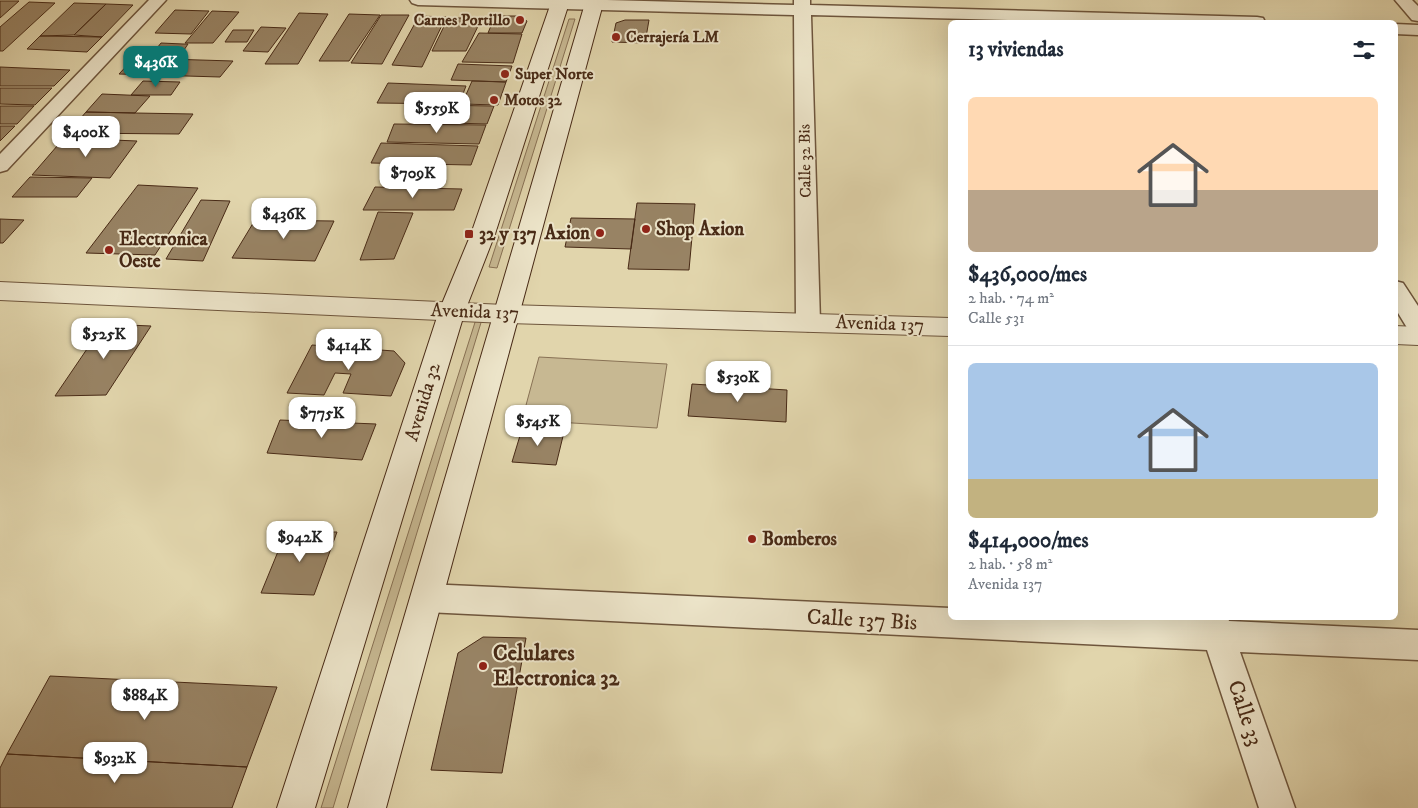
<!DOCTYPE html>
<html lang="es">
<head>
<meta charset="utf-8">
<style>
  body { margin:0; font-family:"IM FELL DW Pica",serif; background:#f6f6f7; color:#1f2937; height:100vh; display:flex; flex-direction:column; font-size:19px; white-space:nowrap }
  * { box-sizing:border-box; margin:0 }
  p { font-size:16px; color:#747a83 }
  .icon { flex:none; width:28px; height:28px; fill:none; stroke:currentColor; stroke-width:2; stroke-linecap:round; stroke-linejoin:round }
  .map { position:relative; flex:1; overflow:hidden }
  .panel { position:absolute; left:948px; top:20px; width:450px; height:600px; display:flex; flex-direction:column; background:#fff; border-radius:8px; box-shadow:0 5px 20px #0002 }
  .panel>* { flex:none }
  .price { position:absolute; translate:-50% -42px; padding:0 11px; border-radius:10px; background:#fff; color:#222; font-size:16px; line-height:32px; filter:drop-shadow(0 1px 2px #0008) }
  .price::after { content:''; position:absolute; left:50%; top:30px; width:15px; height:11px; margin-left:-8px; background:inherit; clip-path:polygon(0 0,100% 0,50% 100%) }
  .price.active { background:#0f766e; color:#fff }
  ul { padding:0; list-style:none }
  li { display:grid; align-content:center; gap:10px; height:265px; padding:0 20px }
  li+li { border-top:1px solid #e0e1e3 }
  li span { display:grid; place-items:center; height:155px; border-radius:8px; color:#555 }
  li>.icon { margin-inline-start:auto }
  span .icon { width:90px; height:90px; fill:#fffc; stroke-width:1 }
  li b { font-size:21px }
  h2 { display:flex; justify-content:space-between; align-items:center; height:60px; padding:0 20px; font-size:21px }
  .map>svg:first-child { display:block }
</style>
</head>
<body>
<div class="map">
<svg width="1418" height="808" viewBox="0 0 1418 808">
  <rect width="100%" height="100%" fill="#e1d5ac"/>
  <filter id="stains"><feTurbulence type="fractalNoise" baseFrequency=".004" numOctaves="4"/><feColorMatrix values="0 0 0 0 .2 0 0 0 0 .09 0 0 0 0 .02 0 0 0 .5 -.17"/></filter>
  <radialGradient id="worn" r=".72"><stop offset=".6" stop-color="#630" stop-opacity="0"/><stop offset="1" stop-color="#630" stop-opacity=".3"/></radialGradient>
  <path fill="#c7b892" stroke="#887154" d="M 569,19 L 575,19 L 497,268 L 489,267 Z
    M 477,316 L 483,316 L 333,808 L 321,808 Z
    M 539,357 L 667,364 L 657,428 L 522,420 Z"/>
  <path fill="#988364" stroke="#482a16" d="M 0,1 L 19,1 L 0,18 Z
    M 29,2 L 55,3 L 3,51 L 0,51 L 0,27 Z
    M 74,3 L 106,4 L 74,35 L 40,36 Z
    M 106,4 L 133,5 L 102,37 L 74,35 Z
    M 175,10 L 209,11 L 191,34 L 155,33 Z
    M 212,11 L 239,12 L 213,43 L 185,43 Z
    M 299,13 L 328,14 L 298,64 L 265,64 Z
    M 349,14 L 380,15 L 349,61 L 319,61 Z
    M 381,15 L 409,15 L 382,64 L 351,63 Z
    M 419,16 L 446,17 L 422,67 L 392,65 Z
    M 495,16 L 518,16 L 527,21 L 522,33 L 488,33 Z
    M 448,18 L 482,18 L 466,51 L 432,51 Z
    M 625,20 L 649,20 L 645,43 L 612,42 L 616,23 Z
    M 261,27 L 286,28 L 268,52 L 243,51 Z
    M 233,30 L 254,30 L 247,42 L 225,42 Z
    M 479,33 L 522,34 L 513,63 L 462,62 Z
    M 40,36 L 102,37 L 87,52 L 27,49 Z
    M 161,43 L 183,44 L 188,44 L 182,53 L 153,53 Z
    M 134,58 L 233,61 L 220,77 L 119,74 Z
    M 458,64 L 512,66 L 506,82 L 451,80 Z
    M 0,67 L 70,70 L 54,86 L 0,86 Z
    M 143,81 L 180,82 L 171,95 L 131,95 Z
    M 472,81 L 506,82 L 498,105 L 462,104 Z
    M 388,83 L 466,86 L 459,104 L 377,103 Z
    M 0,88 L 52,88 L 35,105 L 0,104 Z
    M 102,94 L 150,96 L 135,113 L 86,112 Z
    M 426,105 L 494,106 L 487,124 L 418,122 Z
    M 0,106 L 34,106 L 17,124 L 0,124 Z
    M 86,112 L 135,113 L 193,114 L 179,134 L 68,133 Z
    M 394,124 L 486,125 L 479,144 L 387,142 Z
    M 0,126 L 15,126 L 0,141 Z
    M 64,138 L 137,141 L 110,178 L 32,175 Z
    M 381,143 L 478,146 L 471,165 L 371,163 Z
    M 30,177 L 92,178 L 77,197 L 12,197 Z
    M 138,185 L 198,188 L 155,255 L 86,253 Z
    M 375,187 L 462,189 L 454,210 L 363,210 Z
    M 201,200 L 230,201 L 203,261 L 166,259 Z
    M 637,203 L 695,204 L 689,270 L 628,269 Z
    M 378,212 L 413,213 L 394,259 L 360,260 Z
    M 571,218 L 635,219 L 631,249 L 565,247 Z
    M 0,219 L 24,220 L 3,243 L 0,243 Z
    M 255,220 L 334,221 L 315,261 L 232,258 Z
    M 104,324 L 151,326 L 106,395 L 55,396 Z
    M 312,345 L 394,351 L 405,363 L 391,396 L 343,393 L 351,374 L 335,373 L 324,395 L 287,393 Z
    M 692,384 L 787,390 L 786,422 L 688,416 Z
    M 280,420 L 376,424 L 362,460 L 267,453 Z
    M 522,429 L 564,432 L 556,465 L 512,462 Z
    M 286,532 L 337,532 L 314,595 L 261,593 Z
    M 483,637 L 526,638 L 502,773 L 431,770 L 458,653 Z
    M 50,676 L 277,687 L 247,767 L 7,754 Z
    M 7,754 L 247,767 L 232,808 L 0,808 L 0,768 Z"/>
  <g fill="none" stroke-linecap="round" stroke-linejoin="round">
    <defs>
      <path id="minor" d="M 149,0 L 166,0 L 7,170 L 0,172 L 0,154 Z
        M 410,0 L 607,0 L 794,5 L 794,0 L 810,0 L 810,5 L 1257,17 L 1263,18 L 1265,22 L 1084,22 L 811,15 L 820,322 L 817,328 L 808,331 L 799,328 L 796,322 L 794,15 L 418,5 L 412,3 Z
        M 1395,0 L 1412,0 L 1418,6 L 1418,21 L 1412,20 Z
        M 1395,24 L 1418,25 L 1418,35 L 1395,34 Z
        M 1395,281 L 1403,283 L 1418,306 L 1418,334 L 1409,331 L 1395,308 Z
        M 426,584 L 950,608 L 950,618 L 1154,618 L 1197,619 L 1196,618 L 1228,618 L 1229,621 L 1418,630 L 1418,660 L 1240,652 L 1295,808 L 1259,808 L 1207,650 L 426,612 L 415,608 L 411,598 L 415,588 Z"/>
      <path id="tertiary" d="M 0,282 L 505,305 L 950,318 L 950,336 L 505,323 L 0,300 Z
        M 1395,326 L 1418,327 L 1418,345 L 1395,344 Z"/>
      <path id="secondary" d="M 552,0 L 570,0 L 495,234 L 465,311 L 315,808 L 277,808 L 439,311 L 471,234 Z
        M 586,0 L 604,0 L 386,808 L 348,808 Z"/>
    </defs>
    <use href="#minor" stroke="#6e553c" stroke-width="3"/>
    <use href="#tertiary" stroke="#6e553c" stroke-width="2"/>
    <use href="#secondary" stroke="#482a16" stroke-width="2"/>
    <use href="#minor" fill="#ece4c9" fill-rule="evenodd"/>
    <use href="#tertiary" fill="#ece4c9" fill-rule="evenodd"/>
    <use href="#secondary" fill="#ece4c9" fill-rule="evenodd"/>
  </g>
  <g fill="#8f2418" stroke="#ece4c9" stroke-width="2">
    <circle cx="520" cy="20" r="5"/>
    <circle cx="616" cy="37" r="5"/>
    <circle cx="505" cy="74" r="5"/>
    <circle cx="494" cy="100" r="5"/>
    <circle cx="646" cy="229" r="5"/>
    <circle cx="600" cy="233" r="5"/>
    <rect x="464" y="229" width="10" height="10" rx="2.5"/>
    <circle cx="109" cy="250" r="5"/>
    <circle cx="752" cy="539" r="5"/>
    <circle cx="483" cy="666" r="5"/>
  </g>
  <g text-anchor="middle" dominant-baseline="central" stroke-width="4" stroke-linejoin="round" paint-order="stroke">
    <g font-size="16" font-weight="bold" fill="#482a16" stroke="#ece4c9" text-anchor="start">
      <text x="510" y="20" text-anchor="end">Carnes Portillo</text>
      <text x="626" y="37">Cerrajería LM</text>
      <text x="515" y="74">Super Norte</text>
      <text x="504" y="100">Motos 32</text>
    </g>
    <g font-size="16" fill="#482a16" stroke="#ece4c9">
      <text transform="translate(805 161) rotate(-91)">Calle 32 Bis</text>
    </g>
    <g font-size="19" font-weight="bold" fill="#482a16" stroke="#ece4c9" text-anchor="start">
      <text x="656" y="229">Shop Axion</text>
      <text x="590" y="233" text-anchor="end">Axion</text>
      <text x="479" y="234">32 y 137</text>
      <text x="119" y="239">Electronica<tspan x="119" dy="22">Oeste</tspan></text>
      <text x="762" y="539">Bomberos</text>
    </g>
    <g font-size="19" fill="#482a16" stroke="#ece4c9">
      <text transform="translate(475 312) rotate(2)">Avenida 137</text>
      <text transform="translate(880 324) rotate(2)">Avenida 137</text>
      <text transform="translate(423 402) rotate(-73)">Avenida 32</text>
    </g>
    <g font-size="22" fill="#482a16" stroke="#ece4c9">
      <text transform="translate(862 620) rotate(3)">Calle 137 Bis</text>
      <text transform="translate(1245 713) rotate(71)">Calle 33</text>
    </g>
    <g font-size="22" font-weight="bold" fill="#482a16" stroke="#ece4c9" text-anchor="start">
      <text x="493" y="653">Celulares<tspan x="493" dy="25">Electronica 32</tspan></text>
    </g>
  </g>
  <rect width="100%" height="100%" filter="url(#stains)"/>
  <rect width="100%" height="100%" fill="url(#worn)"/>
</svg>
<b class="price active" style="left:156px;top:88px">$436K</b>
<b class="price" style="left:437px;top:134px">$559K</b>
<b class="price" style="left:86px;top:158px">$400K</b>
<b class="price" style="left:413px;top:199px">$709K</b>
<b class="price" style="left:284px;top:240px">$436K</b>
<b class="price" style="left:104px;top:360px">$525K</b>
<b class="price" style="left:349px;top:371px">$414K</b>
<b class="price" style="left:738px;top:403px">$530K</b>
<b class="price" style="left:322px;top:439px">$775K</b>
<b class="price" style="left:538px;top:447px">$545K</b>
<b class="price" style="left:300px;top:563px">$942K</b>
<b class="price" style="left:145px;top:721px">$884K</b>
<b class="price" style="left:115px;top:784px">$932K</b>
<section class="panel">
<h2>13 viviendas<svg class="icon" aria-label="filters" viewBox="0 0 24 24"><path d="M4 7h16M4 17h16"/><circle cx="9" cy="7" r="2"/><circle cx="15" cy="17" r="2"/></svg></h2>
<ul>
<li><span style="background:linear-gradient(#ffd9b3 60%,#b9a48a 0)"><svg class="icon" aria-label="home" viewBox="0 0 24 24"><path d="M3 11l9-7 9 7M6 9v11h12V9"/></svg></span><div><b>$436,000/mes</b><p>2 hab. · 74 m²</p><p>Calle 531</p></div></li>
<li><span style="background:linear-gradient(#a9c7e8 75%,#c2b280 0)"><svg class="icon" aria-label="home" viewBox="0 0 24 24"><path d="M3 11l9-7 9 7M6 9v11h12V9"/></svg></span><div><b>$414,000/mes</b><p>2 hab. · 58 m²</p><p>Avenida 137</p></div></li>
</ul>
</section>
</div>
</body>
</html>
